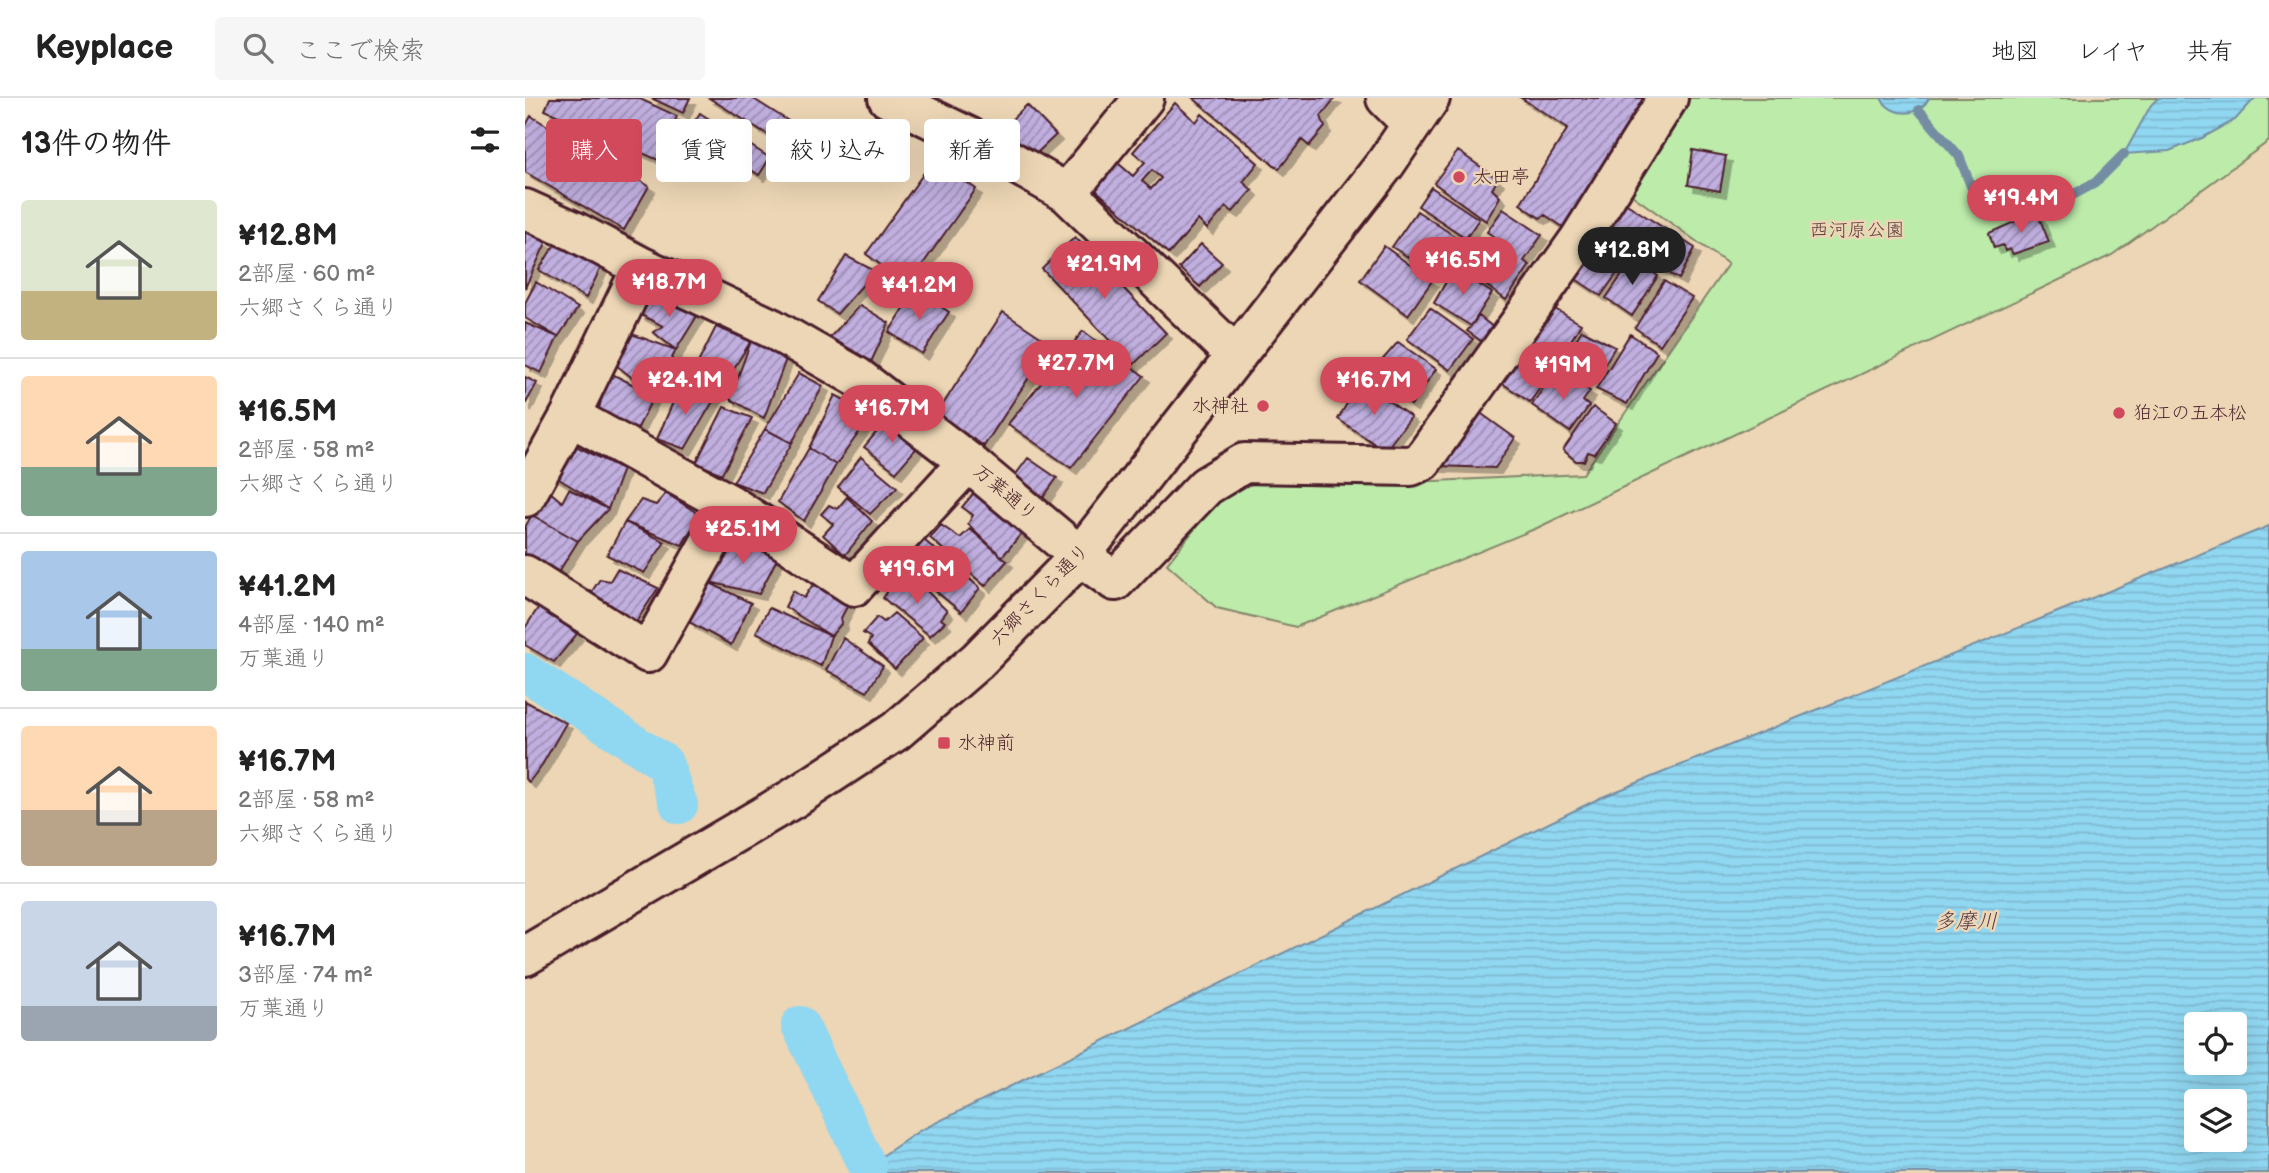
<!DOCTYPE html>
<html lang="ja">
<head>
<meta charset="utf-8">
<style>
  body { margin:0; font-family:"Balsamiq Sans","Klee One",sans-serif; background:#f6f6f6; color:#222; height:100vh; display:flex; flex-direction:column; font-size:26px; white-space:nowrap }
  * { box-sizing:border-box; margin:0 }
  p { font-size:23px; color:#767676 }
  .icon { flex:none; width:38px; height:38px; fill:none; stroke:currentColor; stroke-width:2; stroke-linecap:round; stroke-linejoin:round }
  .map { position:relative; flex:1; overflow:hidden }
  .drawer { display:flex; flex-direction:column; background:#fff; width:525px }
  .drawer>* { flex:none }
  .hud { position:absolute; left:21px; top:21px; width:665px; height:63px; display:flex; gap:14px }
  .buttons { position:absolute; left:1659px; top:914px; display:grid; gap:14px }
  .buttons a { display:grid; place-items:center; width:63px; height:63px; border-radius:7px; background:#fff; box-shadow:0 7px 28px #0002; font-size:35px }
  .price { position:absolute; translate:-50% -60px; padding:0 16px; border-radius:24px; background:#d1495b; color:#fff; font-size:23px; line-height:46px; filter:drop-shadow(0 2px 4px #0008) }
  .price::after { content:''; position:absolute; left:50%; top:42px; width:21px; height:16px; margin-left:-10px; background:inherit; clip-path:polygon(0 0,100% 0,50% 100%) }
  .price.current { background:#222; color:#fff }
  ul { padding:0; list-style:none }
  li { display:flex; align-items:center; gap:21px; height:175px; padding:0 21px }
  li+li { border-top:2px solid #e0e0e0 }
  li span { display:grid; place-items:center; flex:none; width:196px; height:140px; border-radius:7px; color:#555 }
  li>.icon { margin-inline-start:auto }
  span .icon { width:84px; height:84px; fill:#fffc; stroke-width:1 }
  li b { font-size:30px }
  h2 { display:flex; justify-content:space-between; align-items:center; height:84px; padding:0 21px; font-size:30px }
  .tag { padding:0 24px; border-radius:7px; background:#fff; box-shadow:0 7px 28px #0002; font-size:24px; line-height:63px }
  .tag.current { background:#d1495b; color:#fff }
  header { display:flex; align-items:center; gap:42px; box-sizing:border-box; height:98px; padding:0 35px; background:#fff; border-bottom:2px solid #e0e0e0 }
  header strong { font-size:33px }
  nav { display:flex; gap:38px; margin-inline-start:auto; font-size:24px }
  .search { width:490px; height:63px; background:#f6f6f6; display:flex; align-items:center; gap:18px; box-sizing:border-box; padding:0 24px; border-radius:7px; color:#767676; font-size:26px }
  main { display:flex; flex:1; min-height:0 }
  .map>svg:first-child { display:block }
</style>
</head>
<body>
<header>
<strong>Keyplace</strong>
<div class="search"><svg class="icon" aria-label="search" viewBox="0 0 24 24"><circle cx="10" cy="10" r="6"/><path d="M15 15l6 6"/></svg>ここで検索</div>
<nav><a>地図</a><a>レイヤ</a><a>共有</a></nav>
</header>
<main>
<section class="drawer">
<h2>13件の物件<svg class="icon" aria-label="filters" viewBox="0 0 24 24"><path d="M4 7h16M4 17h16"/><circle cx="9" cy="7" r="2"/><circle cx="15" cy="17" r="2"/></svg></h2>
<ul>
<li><span style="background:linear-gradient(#dfe7d0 65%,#c2b280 0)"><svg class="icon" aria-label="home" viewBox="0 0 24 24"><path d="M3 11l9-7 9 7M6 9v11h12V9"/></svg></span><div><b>¥12.8M</b><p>2部屋 · 60 m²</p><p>六郷さくら通り</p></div></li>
<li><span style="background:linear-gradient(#ffd9b3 65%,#7fa58c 0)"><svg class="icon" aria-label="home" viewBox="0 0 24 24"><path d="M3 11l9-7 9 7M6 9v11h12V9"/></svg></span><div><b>¥16.5M</b><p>2部屋 · 58 m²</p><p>六郷さくら通り</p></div></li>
<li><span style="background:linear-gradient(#a9c7e8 70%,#7fa58c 0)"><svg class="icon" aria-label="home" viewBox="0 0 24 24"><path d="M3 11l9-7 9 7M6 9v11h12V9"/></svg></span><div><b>¥41.2M</b><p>4部屋 · 140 m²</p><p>万葉通り</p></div></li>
<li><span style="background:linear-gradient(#ffd9b3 60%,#b9a48a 0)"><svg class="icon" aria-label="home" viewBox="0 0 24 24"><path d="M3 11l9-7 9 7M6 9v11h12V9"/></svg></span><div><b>¥16.7M</b><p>2部屋 · 58 m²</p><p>六郷さくら通り</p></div></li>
<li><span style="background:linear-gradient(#c9d6e8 75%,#9aa5b1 0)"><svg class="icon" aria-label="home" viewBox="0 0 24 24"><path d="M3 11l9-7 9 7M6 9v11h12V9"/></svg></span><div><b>¥16.7M</b><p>3部屋 · 74 m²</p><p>万葉通り</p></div></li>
</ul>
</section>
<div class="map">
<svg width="1744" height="1075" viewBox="0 0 1744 1075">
  <defs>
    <pattern id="water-rules" width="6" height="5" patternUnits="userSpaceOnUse" patternTransform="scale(1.75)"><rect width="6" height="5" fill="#90d7f1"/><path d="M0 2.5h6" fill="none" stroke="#7eb8cf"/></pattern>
    <pattern id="building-hatch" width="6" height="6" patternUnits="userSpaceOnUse" patternTransform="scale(1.75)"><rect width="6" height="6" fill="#c0afdf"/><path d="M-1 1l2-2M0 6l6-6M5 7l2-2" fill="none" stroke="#9e8eb5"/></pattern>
    <filter id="shadow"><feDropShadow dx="6" dy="6" stdDeviation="0" flood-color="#0004"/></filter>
  </defs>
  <rect width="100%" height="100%" fill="#ecd6b5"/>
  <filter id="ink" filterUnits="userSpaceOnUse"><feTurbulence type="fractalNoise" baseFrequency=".0143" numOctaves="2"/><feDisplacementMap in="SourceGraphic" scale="14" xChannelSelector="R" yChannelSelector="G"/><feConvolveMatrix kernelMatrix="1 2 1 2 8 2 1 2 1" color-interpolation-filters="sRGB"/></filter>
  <g filter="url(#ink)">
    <path fill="#bcebaa" stroke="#83856a" stroke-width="2" d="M 1165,0 L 1744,0 L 1744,43 L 1587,157 L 1012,430 L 771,529 L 692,510 L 642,466 L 699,394 L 734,384 L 910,383 L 1058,376 L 1203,166 L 1104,95 Z"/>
    <path fill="url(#water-rules)" stroke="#748da2" stroke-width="2" fill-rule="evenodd" d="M 1356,0 L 1404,0 C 1394,20 1366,19 1356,0 Z
      M 1633,0 L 1730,0 L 1710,22 L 1677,40 L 1644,53 L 1599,56 L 1626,7 Z
      M 1744,428 L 1744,1075 L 332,1075 L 394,1033 L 1075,700 ZM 1671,926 L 1710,926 L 1710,964 L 1671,964 ZM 1671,1003 L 1710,1003 L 1710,1041 L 1671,1041 Z"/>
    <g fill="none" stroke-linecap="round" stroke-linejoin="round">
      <path stroke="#748da2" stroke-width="10" d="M 1394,12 L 1434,58 L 1450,98 L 1476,110 L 1510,108 L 1540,101 L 1570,85 L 1599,56"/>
      <path stroke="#90d7f1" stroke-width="38" d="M 0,574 L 139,665 L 154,707
        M 275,927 L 343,1069"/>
    </g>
    <path fill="url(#building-hatch)" stroke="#4a1f2b" stroke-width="2" fill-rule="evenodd" filter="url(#shadow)" d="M 25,0 L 113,0 L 152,18 L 133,62 L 20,12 Z
      M 126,0 L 165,0 L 158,15 Z
      M 184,0 L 227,0 L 265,24 L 253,43 Z
      M 668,0 L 810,0 L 796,18 L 800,29 L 784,48 L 777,42 L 754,71 Z
      M 996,0 L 1126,0 L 1041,131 L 1020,117 L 1015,120 L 995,106 L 1043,30 Z
      M 650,5 L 671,24 L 677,16 L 733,65 L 718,84 L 727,92 L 708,114 L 701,109 L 682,131 L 673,122 L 644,156 L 564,86 L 586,59 L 608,78 L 620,64 L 608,54 ZM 627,72 L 636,80 L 626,91 L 617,83 Z
      M 502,7 L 531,37 L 498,68 L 469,38 Z
      M 175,15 L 245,60 L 234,77 L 164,32 Z
      M 6,18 L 124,88 L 99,132 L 0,74 L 0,29 Z
      M 1168,52 L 1201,58 L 1195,93 L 1163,87 Z
      M 933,53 L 973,81 L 967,91 L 975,99 L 961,123 L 909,85 Z
      M 409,61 L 451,91 L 383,187 L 341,156 Z
      M 906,89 L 954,121 L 941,140 L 893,108 Z
      M 1094,101 L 1170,150 L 1154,181 L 1073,133 Z
      M 978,111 L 1017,137 L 999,163 L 1005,167 L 981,202 L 938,170 L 957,143 L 962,148 L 968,138 L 962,134 Z
      M 892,113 L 937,143 L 912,177 L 867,149 Z
      M 1512,114 L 1524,144 L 1488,156 L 1485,151 L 1480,153 L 1478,147 L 1469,150 L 1464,135 Z
      M 0,133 L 21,145 L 0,190 Z
      M 550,139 L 641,235 L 608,267 L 517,171 Z
      M 1068,139 L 1102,161 L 1076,198 L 1046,178 Z
      M 33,141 L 78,165 L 61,200 L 14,172 Z
      M 676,146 L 697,165 L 675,189 L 654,170 Z
      M 859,148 L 907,183 L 883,217 L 835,182 Z
      M 321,158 L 350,173 L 312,216 L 293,203 Z
      M 1108,161 L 1133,178 L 1107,218 L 1081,200 Z
      M 929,170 L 967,195 L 946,228 L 909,205 Z
      M 1139,183 L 1167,200 L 1135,247 L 1110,230 Z
      M 11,184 L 53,210 L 33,239 L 0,220 L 0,205 Z
      M 391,192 L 424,214 L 397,256 L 364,234 Z
      M 123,197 L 175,213 L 151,252 L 128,234 L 138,228 L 114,216 Z
      M 335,207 L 364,225 L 346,264 L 305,239 Z
      M 1023,207 L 1056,226 L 1031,267 L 995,245 Z
      M 905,210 L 948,241 L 925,272 L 882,241 Z
      M 478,214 L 526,246 L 459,348 L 411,317 Z
      M 954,218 L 969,230 L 959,245 L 942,233 Z
      M 0,225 L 33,239 L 16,275 L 0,267 Z
      M 191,229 L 226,243 L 190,300 L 165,281 Z
      M 1057,232 L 1090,249 L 1078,269 L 1069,265 L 1061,281 L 1035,268 Z
      M 558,233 L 619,278 L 546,370 L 483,326 Z
      M 104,235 L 151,252 L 129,297 L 91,267 Z
      M 1105,236 L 1132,254 L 1102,306 L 1071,291 Z
      M 226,243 L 261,261 L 239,320 L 205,301 Z
      M 873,244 L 911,271 L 886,307 L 852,283 L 858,272 L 853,267 Z
      M 994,248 L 1029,270 L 1005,304 L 971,281 Z
      M 83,274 L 129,297 L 111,334 L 72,319 Z
      M 274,275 L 298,288 L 267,345 L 240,331 Z
      M 1039,277 L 1065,293 L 1058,303 L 1064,308 L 1045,334 L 1007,307 L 1024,282 L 1031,287 Z
      M 0,279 L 12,285 L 0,307 Z
      M 840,286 L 886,319 L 860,353 L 813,321 L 824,302 Z
      M 155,288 L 190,300 L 160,351 L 132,341 Z
      M 310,297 L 347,316 L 311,367 L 284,350 Z
      M 199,309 L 227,320 L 197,376 L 171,365 Z
      M 1068,309 L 1091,325 L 1069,356 L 1063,354 L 1059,363 L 1051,363 L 1038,352 Z
      M 950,311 L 990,340 L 970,370 L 912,368 Z
      M 364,319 L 396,345 L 371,374 L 339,349 Z
      M 240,331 L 267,345 L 238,395 L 208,384 Z
      M 51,348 L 98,371 L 83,411 L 29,378 Z
      M 284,350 L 311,367 L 279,423 L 253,404 Z
      M 336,359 L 372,389 L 345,416 L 313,389 Z
      M 503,360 L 532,380 L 515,404 L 486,383 Z
      M 453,390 L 496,436 L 477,459 L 443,426 L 448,417 L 437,409 Z
      M 44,391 L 83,411 L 53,443 L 7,417 L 25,394 L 37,404 Z
      M 141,395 L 175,417 L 157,447 L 100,424 L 116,402 L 131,407 Z
      M 322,399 L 347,423 L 320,457 L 298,437 L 308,426 L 296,416 L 304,407 L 312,411 Z
      M 7,417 L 53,443 L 31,478 L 0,458 L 0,429 Z
      M 100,424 L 140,444 L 119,475 L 82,457 Z
      M 416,427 L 435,440 L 445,431 L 482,463 L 460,488 L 405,440 Z
      M 206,438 L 254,457 L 234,496 L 181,483 Z
      M 399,442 L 455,490 L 436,514 L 395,480 L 401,468 L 387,456 Z
      M 92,471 L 133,490 L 111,524 L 64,498 L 75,481 L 85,483 Z
      M 371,481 L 386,491 L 394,485 L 422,513 L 416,521 L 420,524 L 405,538 L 358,500 Z
      M 291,482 L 324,505 L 316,520 L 317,525 L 306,538 L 260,509 L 268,493 L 279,500 Z
      M 181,483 L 226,505 L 206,547 L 164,524 Z
      M 15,507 L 52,536 L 29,564 L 0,547 L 0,530 Z
      M 244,510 L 306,538 L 296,568 L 231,534 Z
      M 369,515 L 398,540 L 370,571 L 343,546 L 346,540 L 338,535 L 352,519 L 359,524 Z
      M 318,540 L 358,568 L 342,594 L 301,572 Z
      M 0,603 L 41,625 L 17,667 L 4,684 L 0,681 Z"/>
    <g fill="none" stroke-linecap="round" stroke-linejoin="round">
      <defs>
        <path id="minor" d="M 363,0 L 444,39 L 542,95 L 711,258
          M 861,0 L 887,26
          M 542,95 L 619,0
          M 0,111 L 49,133 L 117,169 L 248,231 L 332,279 L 443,364 L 555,458 L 590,483 L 681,388 L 719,365 L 886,368 L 897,363 L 1054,142 L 1143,0
          M 45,318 L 206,407
          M 0,399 L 45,318 L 117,169
          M 0,477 L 123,555 L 206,407 L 329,488 L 443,364"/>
        <path id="secondary" d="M 0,858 L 269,700 L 371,633 L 452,563 L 555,458 L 861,65 L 905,0"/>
      </defs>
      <use href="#minor" stroke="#4a1f2b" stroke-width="44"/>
      <use href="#secondary" stroke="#4a1f2b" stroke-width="44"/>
      <use href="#minor" stroke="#ecd6b5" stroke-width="38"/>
      <use href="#secondary" stroke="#ecd6b5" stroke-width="38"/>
    </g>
  </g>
  <g fill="#d1495b" stroke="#ecd6b5" stroke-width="2.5">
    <circle cx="934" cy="79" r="7"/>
    <circle cx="738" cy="308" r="7"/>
    <circle cx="1594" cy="315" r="7"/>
    <rect x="412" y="638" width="14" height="14" rx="3.5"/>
  </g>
  <g text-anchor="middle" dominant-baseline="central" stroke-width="5" stroke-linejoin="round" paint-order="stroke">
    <g font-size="19" fill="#4a1f2b" stroke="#ecd6b5" text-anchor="start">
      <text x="948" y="79">太田亭</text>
      <text x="724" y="308" text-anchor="end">水神社</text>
      <text x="1608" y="315">狛江の五本松</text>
      <text x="433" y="645">水神前</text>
    </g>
    <g font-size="19" fill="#5b3e3e" stroke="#ecd6b5">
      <text x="1332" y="132">西河原公園</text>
    </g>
    <g font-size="19" fill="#4a1f2b" stroke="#ecd6b5">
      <text transform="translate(480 395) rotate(40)">万葉通り</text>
      <text transform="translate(515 497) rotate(-46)">六郷さくら通り</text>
    </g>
    <g font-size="21" font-style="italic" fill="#543b49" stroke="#ecd6b5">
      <text x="1441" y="823">多摩川</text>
    </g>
  </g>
</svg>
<div class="buttons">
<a><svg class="icon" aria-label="locate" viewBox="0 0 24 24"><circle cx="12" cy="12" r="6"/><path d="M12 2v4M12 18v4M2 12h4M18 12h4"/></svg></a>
<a><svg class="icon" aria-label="layers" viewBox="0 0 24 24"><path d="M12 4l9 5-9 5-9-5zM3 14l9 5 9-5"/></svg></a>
</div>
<b class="price" style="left:1496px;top:137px">¥19.4M</b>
<b class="price current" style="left:1107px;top:189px">¥12.8M</b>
<b class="price" style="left:938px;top:199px">¥16.5M</b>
<b class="price" style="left:579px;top:203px">¥21.9M</b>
<b class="price" style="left:144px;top:221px">¥18.7M</b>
<b class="price" style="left:394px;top:224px">¥41.2M</b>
<b class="price" style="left:551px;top:302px">¥27.7M</b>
<b class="price" style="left:1038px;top:304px">¥19M</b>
<b class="price" style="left:160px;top:319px">¥24.1M</b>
<b class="price" style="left:849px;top:319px">¥16.7M</b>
<b class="price" style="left:367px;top:347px">¥16.7M</b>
<b class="price" style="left:218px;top:468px">¥25.1M</b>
<b class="price" style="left:392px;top:508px">¥19.6M</b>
<div class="hud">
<a class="tag current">購入</a>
<a class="tag">賃貸</a>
<a class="tag">絞り込み</a>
<a class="tag">新着</a>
</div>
</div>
</main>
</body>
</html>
